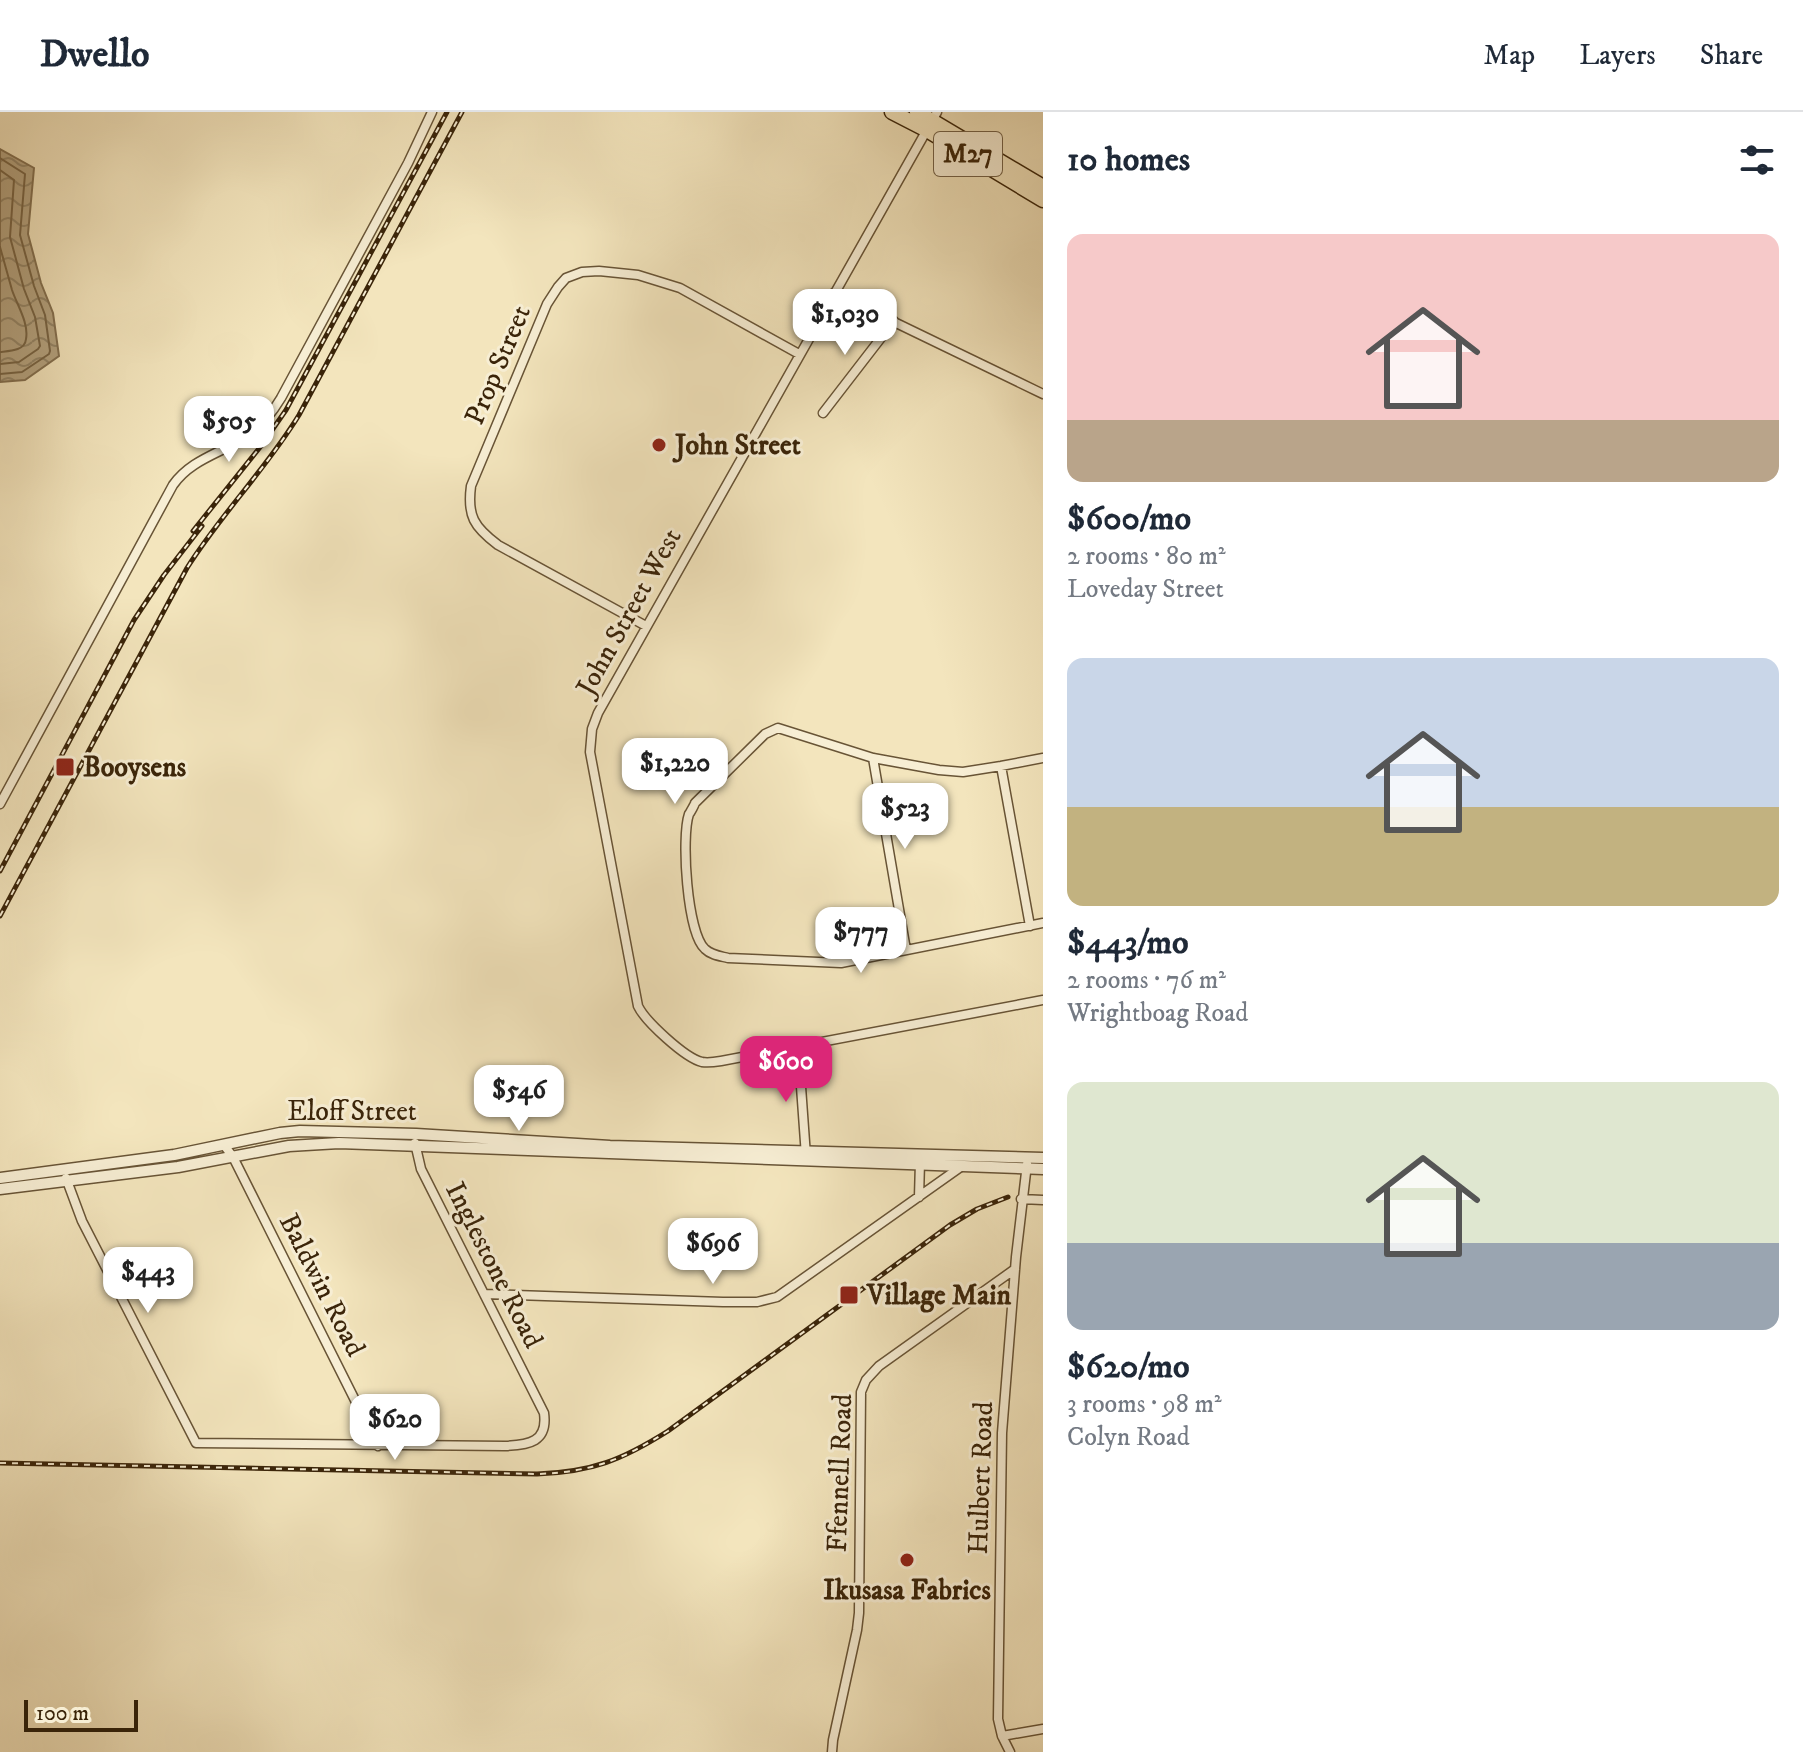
<!DOCTYPE html>
<html lang="en">
<head>
<meta charset="utf-8">
<style>
  body { margin:0; font-family:"IM FELL DW Pica",serif; background:#f2f2f3; color:#1f2937; height:100vh; display:flex; flex-direction:column; font-size:30px; white-space:nowrap }
  * { box-sizing:border-box; margin:0 }
  p { font-size:26px; color:#747a83 }
  .icon { flex:none; width:44px; height:44px; fill:none; stroke:currentColor; stroke-width:2; stroke-linecap:round; stroke-linejoin:round }
  .map { position:relative; flex:1; overflow:hidden }
  .details { display:flex; flex-direction:column; background:#fff; width:760px }
  .details>* { flex:none }
  .scale { position:absolute; left:24px; bottom:20px; width:114px; box-sizing:border-box; padding-left:8px; border:4px solid #3a2409; border-top:0; font-size:22px; line-height:28px; white-space:nowrap; color:#3a2409; -webkit-text-stroke:6px #f7eed4; paint-order:stroke }
  .price { position:absolute; translate:-50% -68px; padding:0 18px; border-radius:16px; background:#fff; color:#222; font-size:26px; line-height:52px; filter:drop-shadow(0 2px 4px #0008) }
  .price::after { content:''; position:absolute; left:50%; top:48px; width:24px; height:18px; margin-left:-12px; background:inherit; clip-path:polygon(0 0,100% 0,50% 100%) }
  .price.on { background:#db2777; color:#fff }
  ul { padding:0; list-style:none }
  li { display:grid; align-content:center; gap:16px; height:424px; padding:0 24px }
  li span { display:grid; place-items:center; height:248px; border-radius:16px; color:#555 }
  li>.icon { margin-inline-start:auto }
  span .icon { width:144px; height:144px; fill:#fffc; stroke-width:1 }
  li b { font-size:34px }
  h2 { display:flex; justify-content:space-between; align-items:center; height:96px; padding:0 24px; font-size:34px }
  header { display:flex; align-items:center; gap:48px; box-sizing:border-box; height:112px; padding:0 40px; background:#fff; border-bottom:2px solid #e0e1e3 }
  header strong { font-size:38px }
  nav { display:flex; gap:44px; margin-inline-start:auto; font-size:28px }
  main { display:flex; flex:1; min-height:0 }
  .map>svg:first-child { display:block }
</style>
</head>
<body>
<header>
<strong>Dwello</strong>
<nav><a>Map</a><a>Layers</a><a>Share</a></nav>
</header>
<main>
<div class="map">
<svg width="1043" height="1640" viewBox="0 0 1043 1640">
  <defs>
    <pattern id="water-waves" width="16" height="10" patternUnits="userSpaceOnUse" patternTransform="scale(2)"><rect width="16" height="10" fill="#b4a380"/><path d="M0 5q4-4 8 0t8 0" fill="none" stroke="#938567"/></pattern>
  </defs>
  <rect width="100%" height="100%" fill="#f3e5bd"/>
  <filter id="stains"><feTurbulence type="fractalNoise" baseFrequency=".0025" numOctaves="4"/><feColorMatrix values="0 0 0 0 .2 0 0 0 0 .09 0 0 0 0 .02 0 0 0 .5 -.17"/></filter>
  <radialGradient id="worn" r=".72"><stop offset=".6" stop-color="#630" stop-opacity="0"/><stop offset="1" stop-color="#630" stop-opacity=".3"/></radialGradient>
  <path fill="url(#water-waves)" stroke="#837050" stroke-width="2" d="M 0,37 L 34,56 L 28,122 L 41,171 L 53,201 L 59,244 L 25,268 L 0,270 Z"/>
  <g fill="none" stroke-linecap="round" stroke-linejoin="round">
    <path stroke="#776444" stroke-width="2" d="M 0,46 L 25,62 L 20,123 L 34,174 L 45,203 L 50,239 L 49,242 L 22,260 L 0,262
      M 0,58 L 14,68 L 10,125 L 24,177 L 35,205 L 40,234 L 38,237 L 19,250 L 0,252
      M 0,135 C 4,149 8,164 12,178 C 17,193 29,211 26,227 C 25,239 9,239 0,240"/>
    <defs>
      <path id="minor" d="M 937,0 L 598,601 L 592,617 L 590,640 L 638,894 C 645,909 685,946 702,950 C 708,951 715,950 721,949 L 1043,888
        M 834,181 L 1043,282
        M 823,301 L 894,209
        M 646,514 L 498,433 C 474,415 467,404 471,374 L 547,192 L 558,175 L 566,166 L 582,160 L 599,159 L 638,163 L 680,176 L 799,242
        M 873,646 L 906,838
        M 1043,646 L 1001,654 L 963,660 L 939,658 L 873,646 L 778,616 L 765,622 L 695,691 C 695,692 690,701 689,702 C 681,725 687,821 705,837 C 711,843 720,844 728,846 L 841,851 L 1043,811
        M 1001,654 L 1030,814
        M 0,692 L 173,373 C 191,347 222,341 247,324 C 262,314 272,301 281,286 L 408,51 L 432,0
        M 798,933 L 806,1044
        M 224,1033 L 233,1045 L 378,1334
        M 66,1066 L 82,1109 L 196,1331 L 505,1334 C 529,1333 548,1330 544,1301 L 421,1057 L 415,1031
        M 919,1085 L 920,1050
        M 1021,1087 L 1043,1088
        M 484,1182 L 723,1190 L 757,1190 L 777,1185 L 962,1054
        M 1002,1624 L 1043,1617
        M 832,1640 L 833,1628 L 857,1518 L 859,1501 L 861,1280 L 866,1268 L 879,1254 L 1015,1157
        M 1010,1640 L 1002,1624 L 998,1607 L 1002,1321 L 1016,1145 L 1027,1052"/>
      <path id="tertiary" d="M 0,1066 L 174,1043 L 280,1021 L 300,1019 L 416,1022 L 610,1034 L 1043,1046
        M 0,1077 L 178,1055 L 289,1034 L 339,1031 L 1043,1057"/>
      <path id="primary" d="M 892,0 L 927,18 L 1043,88
        M 917,0 L 1043,75"/>
    </defs>
    <use href="#minor" stroke="#685436" stroke-width="11"/>
    <use href="#tertiary" stroke="#685436" stroke-width="13"/>
    <use href="#primary" stroke="#3a2409" stroke-width="17"/>
    <use href="#minor" stroke="#f7eed4" stroke-width="8"/>
    <use href="#tertiary" stroke="#f7eed4" stroke-width="10"/>
    <use href="#primary" stroke="#f3e5bd" stroke-width="14"/>
    <defs>
      <path id="rail" d="M 193,419 L 261,334 L 286,298 L 447,0
        M 0,759 L 134,508 L 164,463 L 202,414
        M 0,804 L 187,456 C 221,402 266,357 299,303 L 462,0
        M 0,1351 L 537,1362 C 592,1360 622,1348 668,1319 L 950,1113 L 977,1097 L 1008,1085"/>
    </defs>
    <use href="#rail" stroke="#3a2409" stroke-width="5"/>
    <use href="#rail" stroke="#f7eed4" stroke-width="2" stroke-dasharray="6" stroke-linecap="butt"/>
  </g>
  <g fill="#8f2418" stroke="#f7eed4" stroke-width="3">
    <circle cx="659" cy="333" r="8"/>
    <rect x="55" y="645" width="20" height="20" rx="4"/>
    <rect x="839" y="1173" width="20" height="20" rx="4"/>
    <circle cx="907" cy="1448" r="8"/>
  </g>
  <g text-anchor="middle" dominant-baseline="central" stroke-width="6" stroke-linejoin="round" paint-order="stroke">
    <rect fill="#f7eed4" stroke="#736146" stroke-width="2" x="934" y="20" width="68" height="44" rx="6"/>
    <g font-size="26" font-weight="bold" fill="#3a2409">
      <text x="968" y="42">M27</text>
    </g>
    <g font-size="28" fill="#3a2409" stroke="#f7eed4">
      <text transform="translate(498 253) rotate(-67)">Prop Street</text>
      <text transform="translate(629 500) rotate(-61)">John Street West</text>
      <text x="352" y="999">Eloff Street</text>
      <text transform="translate(494 1153) rotate(63)">Inglestone Road</text>
      <text transform="translate(322 1173) rotate(63)">Baldwin Road</text>
      <text transform="translate(840 1361) rotate(-88)">Ffennell Road</text>
      <text transform="translate(981 1366) rotate(-88)">Hulbert Road</text>
    </g>
    <g font-size="28" font-weight="bold" fill="#3a2409" stroke="#f7eed4" text-anchor="start">
      <text x="675" y="333">John Street</text>
      <text x="83" y="655">Booysens</text>
      <text x="867" y="1183">Village Main</text>
      <text x="907" y="1478" text-anchor="middle">Ikusasa Fabrics</text>
    </g>
  </g>
  <rect width="100%" height="100%" filter="url(#stains)"/>
  <rect width="100%" height="100%" fill="url(#worn)"/>
</svg>
<div class="scale">100 m</div>
<b class="price" style="left:845px;top:245px">$1,030</b>
<b class="price" style="left:229px;top:352px">$505</b>
<b class="price" style="left:675px;top:694px">$1,220</b>
<b class="price" style="left:905px;top:739px">$523</b>
<b class="price" style="left:861px;top:863px">$777</b>
<b class="price on" style="left:786px;top:992px">$600</b>
<b class="price" style="left:519px;top:1021px">$546</b>
<b class="price" style="left:713px;top:1174px">$696</b>
<b class="price" style="left:148px;top:1203px">$443</b>
<b class="price" style="left:395px;top:1350px">$620</b>
</div>
<section class="details">
<h2>10 homes<svg class="icon" aria-label="filters" viewBox="0 0 24 24"><path d="M4 7h16M4 17h16"/><circle cx="9" cy="7" r="2"/><circle cx="15" cy="17" r="2"/></svg></h2>
<ul>
<li><span style="background:linear-gradient(#f6c9c9 75%,#b9a48a 0)"><svg class="icon" aria-label="home" viewBox="0 0 24 24"><path d="M3 11l9-7 9 7M6 9v11h12V9"/></svg></span><div><b>$600/mo</b><p>2 rooms · 80 m²</p><p>Loveday Street</p></div></li>
<li><span style="background:linear-gradient(#c9d6e8 60%,#c2b280 0)"><svg class="icon" aria-label="home" viewBox="0 0 24 24"><path d="M3 11l9-7 9 7M6 9v11h12V9"/></svg></span><div><b>$443/mo</b><p>2 rooms · 76 m²</p><p>Wrightboag Road</p></div></li>
<li><span style="background:linear-gradient(#dfe7d0 65%,#9aa5b1 0)"><svg class="icon" aria-label="home" viewBox="0 0 24 24"><path d="M3 11l9-7 9 7M6 9v11h12V9"/></svg></span><div><b>$620/mo</b><p>3 rooms · 98 m²</p><p>Colyn Road</p></div></li>
</ul>
</section>
</main>
</body>
</html>
